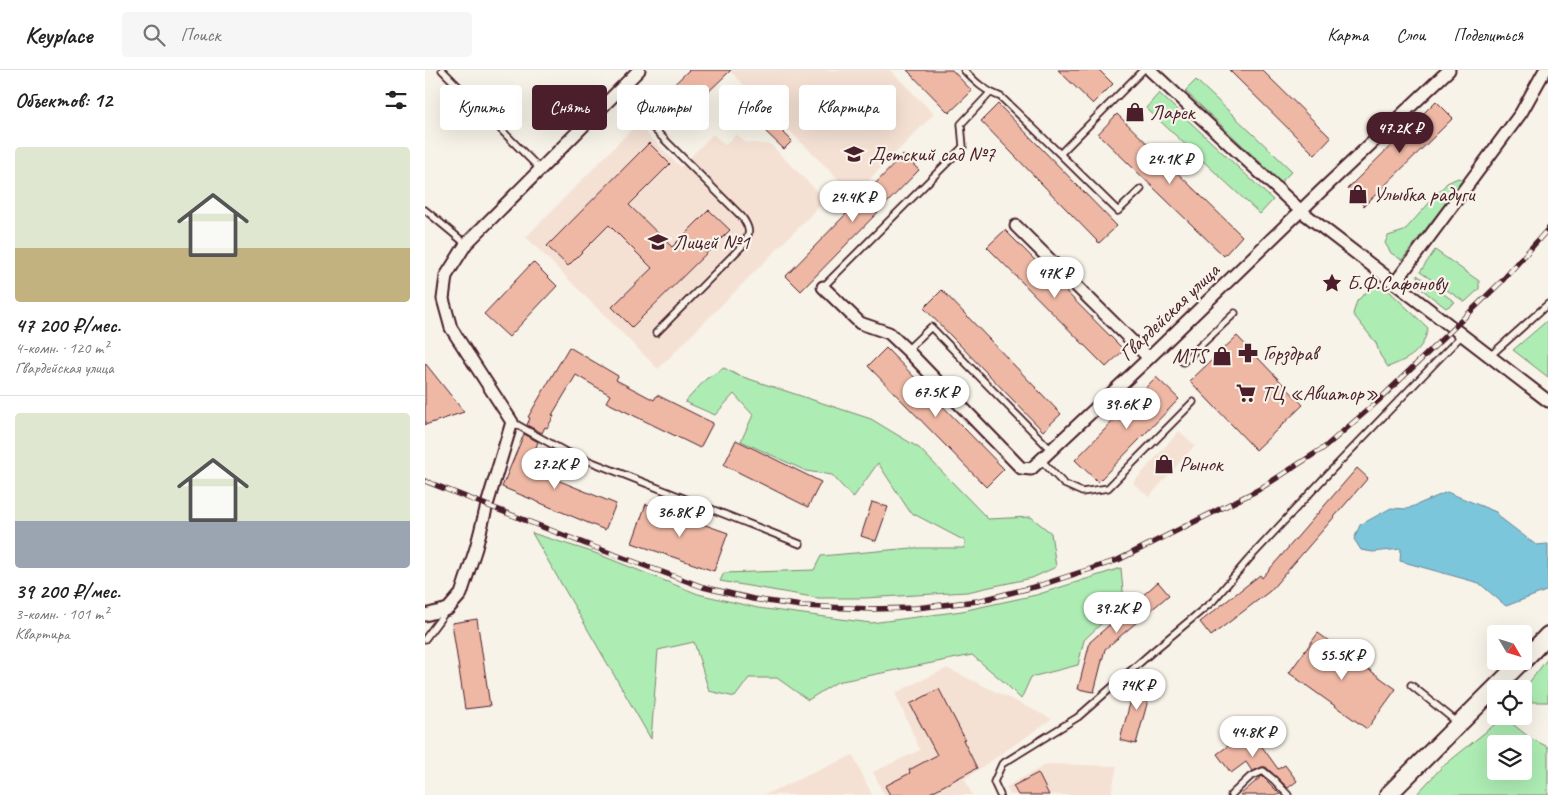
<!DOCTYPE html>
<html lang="ru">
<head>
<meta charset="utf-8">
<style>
  body { margin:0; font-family:Caveat,sans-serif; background:#f6f6f6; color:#222; height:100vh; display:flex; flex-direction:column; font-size:19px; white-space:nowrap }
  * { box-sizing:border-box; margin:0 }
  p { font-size:16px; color:#767676 }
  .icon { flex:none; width:28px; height:28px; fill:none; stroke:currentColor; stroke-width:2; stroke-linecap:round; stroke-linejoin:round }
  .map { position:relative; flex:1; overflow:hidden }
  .details { display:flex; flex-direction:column; background:#fff; width:425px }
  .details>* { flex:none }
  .top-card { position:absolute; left:15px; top:15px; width:475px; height:45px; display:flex; gap:10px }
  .needle { width:32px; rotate:128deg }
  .fabs { position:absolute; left:1062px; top:555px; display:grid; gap:10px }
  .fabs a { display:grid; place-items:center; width:45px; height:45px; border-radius:5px; background:#fff; box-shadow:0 5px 20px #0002; font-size:25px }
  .price { position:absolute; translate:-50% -42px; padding:0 11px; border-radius:18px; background:#fff; color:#222; font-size:16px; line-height:32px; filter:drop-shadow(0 1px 2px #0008) }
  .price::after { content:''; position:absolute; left:50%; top:30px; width:15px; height:11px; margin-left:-8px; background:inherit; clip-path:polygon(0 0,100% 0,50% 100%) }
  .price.active { background:#4a1f2b; color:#fff }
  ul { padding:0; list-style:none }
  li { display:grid; align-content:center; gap:10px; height:265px; padding:0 15px }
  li+li { border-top:1px solid #e0e0e0 }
  li span { display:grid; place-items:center; height:155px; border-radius:5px; color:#555 }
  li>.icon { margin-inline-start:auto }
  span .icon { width:90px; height:90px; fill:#fffc; stroke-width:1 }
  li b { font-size:21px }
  h2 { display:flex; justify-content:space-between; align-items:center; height:60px; padding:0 15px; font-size:21px }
  .pill { padding:0 18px; border-radius:5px; background:#fff; box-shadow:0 5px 20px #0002; font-size:18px; line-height:45px }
  .pill.active { background:#4a1f2b; color:#fff }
  header { display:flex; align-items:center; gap:30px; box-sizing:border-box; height:70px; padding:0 25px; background:#fff; border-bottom:1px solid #e0e0e0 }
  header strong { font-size:24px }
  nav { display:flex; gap:28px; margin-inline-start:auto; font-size:18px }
  .search { width:350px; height:45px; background:#f6f6f6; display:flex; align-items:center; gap:12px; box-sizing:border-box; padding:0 18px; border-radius:5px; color:#767676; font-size:19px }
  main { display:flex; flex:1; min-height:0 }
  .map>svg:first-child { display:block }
</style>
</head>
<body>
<header>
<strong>Keyplace</strong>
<div class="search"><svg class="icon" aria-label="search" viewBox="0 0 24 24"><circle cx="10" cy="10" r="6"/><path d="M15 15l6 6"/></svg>Поиск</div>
<nav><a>Карта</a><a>Слои</a><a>Поделиться</a></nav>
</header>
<main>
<section class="details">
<h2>Объектов: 12<svg class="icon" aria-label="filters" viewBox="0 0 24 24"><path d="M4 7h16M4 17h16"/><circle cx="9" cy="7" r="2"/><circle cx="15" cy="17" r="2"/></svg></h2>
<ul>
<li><span style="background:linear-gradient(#dfe7d0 65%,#c2b280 0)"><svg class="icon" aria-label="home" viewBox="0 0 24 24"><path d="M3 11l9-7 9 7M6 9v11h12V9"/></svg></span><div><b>47 200 ₽/мес.</b><p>4-комн. · 120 m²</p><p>Гвардейская улица</p></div></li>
<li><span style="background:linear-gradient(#dfe7d0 70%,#9aa5b1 0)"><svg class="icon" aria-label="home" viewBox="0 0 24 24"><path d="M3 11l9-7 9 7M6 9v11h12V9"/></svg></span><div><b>39 200 ₽/мес.</b><p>3-комн. · 101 m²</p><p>Квартира</p></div></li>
</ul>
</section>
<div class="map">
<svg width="1123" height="725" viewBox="0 0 1123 725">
  <rect width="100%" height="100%" fill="#f7f3e8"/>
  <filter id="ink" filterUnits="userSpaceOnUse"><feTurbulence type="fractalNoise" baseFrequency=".02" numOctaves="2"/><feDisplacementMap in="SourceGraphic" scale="10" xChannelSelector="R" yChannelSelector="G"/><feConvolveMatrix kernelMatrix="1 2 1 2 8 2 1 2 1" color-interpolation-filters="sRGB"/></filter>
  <g filter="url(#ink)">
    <path fill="#f5e1d4" d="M 304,0 L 465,0 L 509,44 L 429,125 Z
      M 212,54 L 256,97 L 288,64 L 300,75 L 312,64 L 320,72 L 346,75 L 401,130 L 233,299 L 101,167 Z
      M 754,361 L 770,375 L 724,427 L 708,413 Z
      M 522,598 L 627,649 L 540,709 L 547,725 L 459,725 L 448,702 L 495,680 L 470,623 Z
      M 428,685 L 447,725 L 339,725 Z
      M 622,694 L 692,696 L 686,725 L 585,725 L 581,717 Z"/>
    <path fill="#adecb3" stroke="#7c866f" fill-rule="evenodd" d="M 771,10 L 867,101 L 856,112 L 760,21 Z
      M 734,23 L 848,130 L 835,144 L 721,38 Z
      M 1033,108 L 1038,110 L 977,190 L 966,183 L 960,173 L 963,166 L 979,161 L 1022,113 Z
      M 1010,180 L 1054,211 L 1054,219 L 1040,232 L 995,202 Z
      M 992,205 L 1030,232 L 1021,238 L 995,218 Z
      M 951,213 L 963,220 L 1003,258 C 998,282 984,289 963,297 L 955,285 L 951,273 L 928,244 L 932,231 Z
      M 1123,250 L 1123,307 L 1088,280 Z
      M 299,298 L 312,305 L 446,349 L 494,378 L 563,449 L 606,447 L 626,463 L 631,497 L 607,508 L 542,522 L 440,528 L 393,528 L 295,511 L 299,503 L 389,500 L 396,486 L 487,478 L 539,478 L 540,471 L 485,442 L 453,393 L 428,428 L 407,405 L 381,401 L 316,371 L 328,345 L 309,324 L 290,345 L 260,332 L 281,309 Z
      M 107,463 L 170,483 L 273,524 L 333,538 L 446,553 L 537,541 L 611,525 L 696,498 L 699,532 L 659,570 L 653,595 L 606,607 L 596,629 L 579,612 L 547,585 L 412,612 L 383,630 L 352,608 L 324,608 L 310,627 L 284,621 L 269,572 L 233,580 L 226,669 Z
      M 1123,588 L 1123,632 L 1107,632 L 1103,614 Z
      M 1079,647 L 1105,668 L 1123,677 L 1123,725 L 991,725 L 1016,698 ZM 1071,674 L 1099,674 L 1099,701 L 1071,701 Z"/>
    <path fill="#7cc6dc" stroke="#688395" d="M 1022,422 L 1071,442 L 1077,449 L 1111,475 L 1123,474 L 1123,519 L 1121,521 L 1081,536 L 1054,513 L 975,491 L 976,479 L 948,482 L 936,480 L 929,469 L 935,455 L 966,438 L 982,439 Z"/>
    <path fill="#efb8a5" stroke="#4a1f2b" d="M 264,0 L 306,0 L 249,55 L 229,34 Z
      M 482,0 L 527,0 L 547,21 L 524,43 Z
      M 633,0 L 674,0 L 688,14 L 668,34 Z
      M 804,0 L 837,0 L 906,68 L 890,85 Z
      M 1011,31 L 1028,48 L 939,136 L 922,119 Z
      M 573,34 L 692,156 L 674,173 L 556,51 Z
      M 692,44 L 817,166 L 799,186 L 673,64 Z
      M 349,53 L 367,71 L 359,79 L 341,62 Z
      M 224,73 L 245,94 L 204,135 L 247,177 L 284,140 L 305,160 L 207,257 L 187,237 L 227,198 L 184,155 L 143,196 L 122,176 Z
      M 478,85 L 494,100 L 376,221 L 361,206 Z
      M 580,160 L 699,280 L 681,297 L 562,177 Z
      M 108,192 L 132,216 L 84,267 L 59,244 Z
      M 517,220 L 636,344 L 618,361 L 499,238 Z
      M 812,266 L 878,335 L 831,380 L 765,311 Z
      M 144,277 L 193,306 L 191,310 L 229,330 L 232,325 L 288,353 L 275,378 L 181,332 L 185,325 L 151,305 L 127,345 L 129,346 L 122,358 L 120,357 L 117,363 L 102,355 L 105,348 L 103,347 Z
      M 461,278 L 579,399 L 561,417 L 443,296 Z
      M 0,293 L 39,342 L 0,355 Z
      M 731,307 L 754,329 L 673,412 L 650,390 Z
      M 99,364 L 113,372 L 103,398 L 191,434 L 180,460 L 77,417 Z
      M 311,370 L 396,412 L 383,437 L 299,395 Z
      M 932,398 L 943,408 L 845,521 L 786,566 L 775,552 L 835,505 L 837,508 Z
      M 447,432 L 463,437 L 451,471 L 436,466 Z
      M 221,434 L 303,463 L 289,501 L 207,473 Z
      M 733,512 L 744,525 L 680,579 L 669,622 L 653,619 L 665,572 Z
      M 52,549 L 65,636 L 40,639 L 27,553 Z
      M 893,563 L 971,619 L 942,659 L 864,603 Z
      M 712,608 L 728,612 L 711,674 L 695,670 Z
      M 514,619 L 540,669 L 538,670 L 552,698 L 501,725 L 465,725 L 460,716 L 485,703 L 484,700 L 512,685 L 485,634 Z
      M 825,660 L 853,699 L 860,695 L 872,711 L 863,718 L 841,697 L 837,697 L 827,701 L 821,692 L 806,703 L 792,684 Z
      M 613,703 L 624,725 L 593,725 L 588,716 Z
      M 837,706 L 855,724 L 853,725 L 815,725 Z"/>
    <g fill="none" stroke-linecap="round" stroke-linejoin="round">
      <defs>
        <path id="lane" d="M 17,0 L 115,99
          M 539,0 C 550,12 560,21 576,27 L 635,84 L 718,0
          M 192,22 L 317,147 C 325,158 326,164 318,175 L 231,263
          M 635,84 L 693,141 L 716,119
          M 0,140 L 41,174
          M 398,217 L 538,77 L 536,54 L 565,23
          M 482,280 L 506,257 L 626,380
          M 1065,286 L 1123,234
          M 758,292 L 810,243
          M 87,352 L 139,381 L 375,474
          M 616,390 L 639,414 L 657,422 L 683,418 L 768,332
          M 0,569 L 21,541
          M 986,615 L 1033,653
          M 575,725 L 569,712 L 577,694 L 653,647 L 727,582 L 788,531 L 823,490 L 900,407 L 1037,265
          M 806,725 L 825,707 L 838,701 L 849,710 L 863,725"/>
        <path id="street" d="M 725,0 L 876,141 L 1123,331
          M 591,156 L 724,288
          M 970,213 L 1096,43 L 1120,0
          M 398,217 L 435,253 L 464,263 L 482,280 L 596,398 L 606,399 L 724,288 L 896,121 L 1024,0
          M 0,545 L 23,539 L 36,524 L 51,478 L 62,435 L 87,352 L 26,258 L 18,229 L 21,206 L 41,174 L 214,0"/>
        <path id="secondary" d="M 1099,590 L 1123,565
          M 963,725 L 1097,591"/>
      </defs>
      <use href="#lane" stroke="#4a1f2b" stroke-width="9"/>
      <use href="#street" stroke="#4a1f2b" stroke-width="15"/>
      <use href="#secondary" stroke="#4a1f2b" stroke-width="20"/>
      <use href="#lane" stroke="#f7f3e8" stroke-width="5.5"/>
      <use href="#street" stroke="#f7f3e8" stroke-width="11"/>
      <use href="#secondary" stroke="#f7f3e8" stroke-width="16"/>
      <defs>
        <path id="rail" d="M 0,411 L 166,476 L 278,517 L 328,529 L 377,536 L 446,539 L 491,538 L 553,531 L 613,516 L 693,490 L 833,420 L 900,377 L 953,331 L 1076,212 L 1123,159"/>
      </defs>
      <use href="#rail" stroke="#4a1f2b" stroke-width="5.5"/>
      <use href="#rail" stroke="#f7f3e8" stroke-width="4" stroke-dasharray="11" stroke-linecap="butt"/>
    </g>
  </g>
  <defs>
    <symbol id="shop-bare" viewBox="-9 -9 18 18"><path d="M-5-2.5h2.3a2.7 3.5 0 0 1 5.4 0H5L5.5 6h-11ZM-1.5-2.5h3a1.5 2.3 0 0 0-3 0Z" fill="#4a1f2b" stroke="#f7f3e8" stroke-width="2.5" paint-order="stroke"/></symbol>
    <symbol id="school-bare" viewBox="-9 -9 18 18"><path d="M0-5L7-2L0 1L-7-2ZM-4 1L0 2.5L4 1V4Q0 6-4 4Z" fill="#4a1f2b" stroke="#f7f3e8" stroke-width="2.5" paint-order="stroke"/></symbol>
    <symbol id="sight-bare" viewBox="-9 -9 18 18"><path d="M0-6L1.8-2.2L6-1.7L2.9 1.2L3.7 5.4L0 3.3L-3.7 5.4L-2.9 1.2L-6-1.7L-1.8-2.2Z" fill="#4a1f2b" stroke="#f7f3e8" stroke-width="2.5" paint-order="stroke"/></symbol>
    <symbol id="pharmacy-bare" viewBox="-9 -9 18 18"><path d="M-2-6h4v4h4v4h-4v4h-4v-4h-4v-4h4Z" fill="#4a1f2b" stroke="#f7f3e8" stroke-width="2.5" paint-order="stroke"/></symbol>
    <symbol id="supermarket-bare" viewBox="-9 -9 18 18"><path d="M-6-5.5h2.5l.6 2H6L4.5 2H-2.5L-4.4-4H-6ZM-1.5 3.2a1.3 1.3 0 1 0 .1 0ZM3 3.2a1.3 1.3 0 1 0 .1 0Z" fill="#4a1f2b" stroke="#f7f3e8" stroke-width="2.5" paint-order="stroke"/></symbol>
  </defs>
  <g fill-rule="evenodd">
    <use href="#shop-bare" x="696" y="28" width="28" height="28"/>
    <use href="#school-bare" x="415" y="70" width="28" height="28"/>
    <use href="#shop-bare" x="919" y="110" width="28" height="28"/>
    <use href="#school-bare" x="219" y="158" width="28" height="28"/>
    <use href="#sight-bare" x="893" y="199" width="28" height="28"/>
    <use href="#pharmacy-bare" x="809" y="269" width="28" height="28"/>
    <use href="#shop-bare" x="783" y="272" width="28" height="28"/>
    <use href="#supermarket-bare" x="807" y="309" width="28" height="28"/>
    <use href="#shop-bare" x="725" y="380" width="28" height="28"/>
  </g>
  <g text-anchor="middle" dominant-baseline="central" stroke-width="4.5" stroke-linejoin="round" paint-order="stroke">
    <g font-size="21" fill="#4a1f2b" stroke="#f7f3e8" text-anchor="start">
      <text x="725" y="42">Ларек</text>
      <text x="444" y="84">Детский сад №7</text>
      <text x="948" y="124">Улыбка радуги</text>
      <text x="248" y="172">Лицей №1</text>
      <text x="922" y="213">Б.Ф.Сафонову</text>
      <text x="838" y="283">Горздрав</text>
      <text x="782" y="286" text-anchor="end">MTS</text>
      <text x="836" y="323">ТЦ «Авиатор»</text>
      <text x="754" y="394">Рынок</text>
    </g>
    <g font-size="21" fill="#4a1f2b" stroke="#f7f3e8">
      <text transform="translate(744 242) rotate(-44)">Гвардейская улица</text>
    </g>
  </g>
</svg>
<div class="fabs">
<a><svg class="needle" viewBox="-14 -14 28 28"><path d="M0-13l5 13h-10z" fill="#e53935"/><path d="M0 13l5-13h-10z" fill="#767676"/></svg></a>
<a><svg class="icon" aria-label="locate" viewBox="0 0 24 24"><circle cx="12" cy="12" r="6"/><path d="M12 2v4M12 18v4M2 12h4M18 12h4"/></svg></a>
<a><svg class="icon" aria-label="layers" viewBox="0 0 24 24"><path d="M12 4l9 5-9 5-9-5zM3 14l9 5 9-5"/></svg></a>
</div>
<b class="price active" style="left:975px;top:84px">47.2K ₽</b>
<b class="price" style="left:745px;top:115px">24.1K ₽</b>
<b class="price" style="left:428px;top:153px">24.4K ₽</b>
<b class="price" style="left:630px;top:229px">47K ₽</b>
<b class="price" style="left:511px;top:348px">67.5K ₽</b>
<b class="price" style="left:702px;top:360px">39.6K ₽</b>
<b class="price" style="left:130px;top:420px">27.2K ₽</b>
<b class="price" style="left:255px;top:468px">36.8K ₽</b>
<b class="price" style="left:692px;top:564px">39.2K ₽</b>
<b class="price" style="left:917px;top:611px">55.5K ₽</b>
<b class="price" style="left:712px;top:641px">74K ₽</b>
<b class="price" style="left:828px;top:688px">44.8K ₽</b>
<div class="top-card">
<a class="pill">Купить</a>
<a class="pill active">Снять</a>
<a class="pill">Фильтры</a>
<a class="pill">Новое</a>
<a class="pill">Квартира</a>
</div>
</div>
</main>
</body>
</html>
